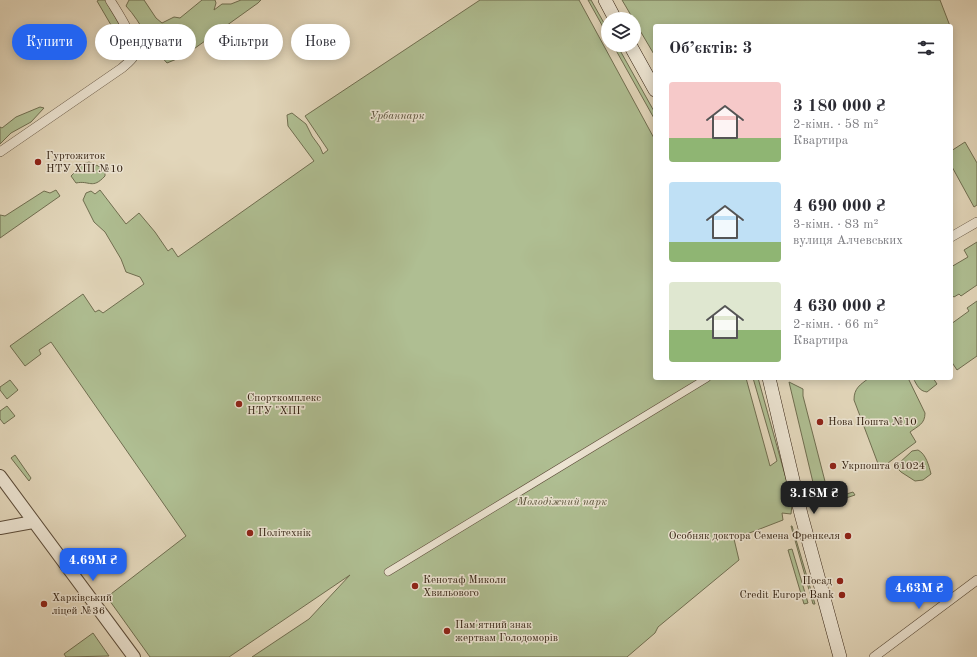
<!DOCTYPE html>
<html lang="uk">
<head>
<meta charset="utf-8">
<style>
  body { margin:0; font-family:"Old Standard TT",serif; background:#f7f7f7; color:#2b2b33; height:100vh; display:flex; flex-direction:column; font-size:15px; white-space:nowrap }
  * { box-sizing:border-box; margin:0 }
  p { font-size:13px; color:#7c7c81 }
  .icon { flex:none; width:22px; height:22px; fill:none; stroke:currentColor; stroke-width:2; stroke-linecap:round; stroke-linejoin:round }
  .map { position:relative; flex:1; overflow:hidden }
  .details { position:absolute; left:653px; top:24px; width:300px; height:356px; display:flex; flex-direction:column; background:#fff; border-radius:4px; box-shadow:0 2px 10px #0003 }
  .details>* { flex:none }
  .guide { position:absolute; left:12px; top:24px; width:380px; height:36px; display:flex; gap:8px }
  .buttons { position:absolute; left:601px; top:12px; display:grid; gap:8px }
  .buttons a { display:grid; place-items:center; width:40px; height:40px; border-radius:50%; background:#fff; box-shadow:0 2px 10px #0003; font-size:20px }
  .price { position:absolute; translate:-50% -34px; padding:0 9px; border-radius:8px; background:#2563eb; color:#fff; font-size:13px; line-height:26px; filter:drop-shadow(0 1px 2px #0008) }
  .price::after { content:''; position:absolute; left:50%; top:24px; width:12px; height:9px; margin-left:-6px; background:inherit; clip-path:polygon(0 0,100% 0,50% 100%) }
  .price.selected { background:#222; color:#fff }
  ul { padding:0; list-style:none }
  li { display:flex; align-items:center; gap:12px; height:100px; padding:0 16px }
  li span { display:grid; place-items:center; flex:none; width:112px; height:80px; border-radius:4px; color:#555 }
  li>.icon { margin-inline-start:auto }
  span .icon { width:48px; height:48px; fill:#fffc; stroke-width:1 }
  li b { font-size:17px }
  h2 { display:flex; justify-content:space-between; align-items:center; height:48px; padding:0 16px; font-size:17px }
  .tag { padding:0 14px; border-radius:18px; background:#fff; box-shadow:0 2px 10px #0003; font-size:14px; line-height:36px }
  .tag.selected { background:#2563eb; color:#fff }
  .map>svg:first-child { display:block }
</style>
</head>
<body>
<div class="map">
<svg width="977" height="657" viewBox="0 0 977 657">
  <rect width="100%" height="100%" fill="#e2d6ba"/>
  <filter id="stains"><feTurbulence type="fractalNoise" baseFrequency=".005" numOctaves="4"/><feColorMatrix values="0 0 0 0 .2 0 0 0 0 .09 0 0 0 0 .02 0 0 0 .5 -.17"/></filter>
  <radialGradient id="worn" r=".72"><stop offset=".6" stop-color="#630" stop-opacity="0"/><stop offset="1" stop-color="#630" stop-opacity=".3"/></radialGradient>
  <path fill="#afbe92" stroke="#706e50" d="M 99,0 L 105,0 L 125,33 L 127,41 L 117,40 L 118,37 L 97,1 Z
    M 129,0 L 144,0 L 156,18 L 162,23 L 174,17 L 180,18 L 202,0 L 215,0 L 216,3 L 214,10 L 222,4 L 231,4 L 241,0 L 261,0 L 258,3 L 184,56 L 167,63 C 150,46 142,23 126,6 Z
    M 480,0 L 579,0 L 655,140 L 655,378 L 746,378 L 770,466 L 777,461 L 753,378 L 758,378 L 788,486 L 792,505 L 791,514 L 782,513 L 783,520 L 734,539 L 739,560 L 658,627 L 655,633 L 627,657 L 252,657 L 309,619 L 350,575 L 229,657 L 150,657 L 107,597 L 186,536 L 51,342 L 39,350 L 41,354 L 25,366 L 10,346 L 83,294 L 95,312 L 99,310 L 103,313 L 144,284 L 140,277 L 126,272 L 121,259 L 105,232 L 94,222 L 83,200 L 86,193 L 91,191 L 95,194 L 100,190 L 126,224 L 139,213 L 155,232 L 168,251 L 172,248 L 178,257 L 314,161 L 288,126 L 287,115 L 292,113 L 306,124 L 312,136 L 320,147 L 323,154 L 328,150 L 305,116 Z
    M 588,0 L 591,0 L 608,30 L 608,36 Z
    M 622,0 L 940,0 L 950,26 L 655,26 L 655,56 Z
    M 613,45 L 617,45 L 655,113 L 655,120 Z
    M 40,107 L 44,108 L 31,122 L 11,133 L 0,144 L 0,127 L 2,128 L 16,117 Z
    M 965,142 L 977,163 L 977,205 L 974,207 L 951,165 L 951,151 Z
    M 89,162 L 105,169 L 105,176 C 92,190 90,180 76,183 L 71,176 L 83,164 Z
    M 56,190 L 60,196 L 0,238 L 0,215 L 5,216 L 44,191 L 50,193 Z
    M 977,242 L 977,285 L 961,296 L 959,294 L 954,297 L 951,295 L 951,267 L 968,257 L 964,250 Z
    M 977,301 L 977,356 L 957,370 L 951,361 L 951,324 L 969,311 L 967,308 Z
    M 869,378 L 908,378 L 925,413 C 925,424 918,426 910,432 L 916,442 L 880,469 L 854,400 C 854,388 860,385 869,378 Z
    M 913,378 L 933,378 L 937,384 L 927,392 C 919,391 917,385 913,378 Z
    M 10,380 L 18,390 L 7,399 L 0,390 L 0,387 Z
    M 789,382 L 803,389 L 803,396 L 828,493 L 816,495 Z
    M 7,406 L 15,416 L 4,424 L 0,419 L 0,411 Z
    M 918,450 C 926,454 929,466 931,474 L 923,480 L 915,481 L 901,472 L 897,468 L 897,465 L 912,451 Z
    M 15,455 L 31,478 L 29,481 L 11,458 Z
    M 853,492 L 855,495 L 825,505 L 824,501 Z
    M 791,526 L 792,526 L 815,604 L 813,604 Z
    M 792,549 L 808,603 L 804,604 L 788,550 Z
    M 93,633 L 109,656 L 66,657 L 64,654 Z"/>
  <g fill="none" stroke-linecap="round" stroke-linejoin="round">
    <defs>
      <path id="pedestrian" d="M 388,572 L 707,378"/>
      <path id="minor" d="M 0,152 L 122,68 C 125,65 131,61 133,57 C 139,43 117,12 110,0
        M 951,237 L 977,222
        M 874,657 L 977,580"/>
      <path id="tertiary" d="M 0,476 L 134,657
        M 0,528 L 33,522"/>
      <path id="secondary" d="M 605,0 L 615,19
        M 630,45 L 655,90
        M 769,378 L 801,514 L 840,657"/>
    </defs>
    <use href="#pedestrian" stroke="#5c4c39" stroke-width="8"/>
    <use href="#minor" stroke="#5c4c39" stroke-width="10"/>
    <use href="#tertiary" stroke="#5c4c39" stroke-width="14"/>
    <use href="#secondary" stroke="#301e0e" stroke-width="14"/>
    <use href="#pedestrian" stroke="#ece4d2" stroke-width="7"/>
    <use href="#minor" stroke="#ece4d2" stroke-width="9"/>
    <use href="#tertiary" stroke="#ece4d2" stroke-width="12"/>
    <use href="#secondary" stroke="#ece4d2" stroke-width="13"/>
  </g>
  <g fill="#8f2418" stroke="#ece4d2" stroke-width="1.5">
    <circle cx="38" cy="162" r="4"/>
    <circle cx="239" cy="404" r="4"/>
    <circle cx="820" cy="422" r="4"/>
    <circle cx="833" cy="466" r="4"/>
    <circle cx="250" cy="533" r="4"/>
    <circle cx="848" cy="536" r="4"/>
    <circle cx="840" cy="581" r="4"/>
    <circle cx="415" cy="586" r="4"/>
    <circle cx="842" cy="595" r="4"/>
    <circle cx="44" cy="604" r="4"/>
    <circle cx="447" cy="631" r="4"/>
  </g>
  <g text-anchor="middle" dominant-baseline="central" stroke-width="3" stroke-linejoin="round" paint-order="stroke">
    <g font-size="11" font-style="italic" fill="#564e36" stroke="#ece4d2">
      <text x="397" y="116">Урбанпарк</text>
      <text x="562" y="502">Молодіжний парк</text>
    </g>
    <g font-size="11" fill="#301e0e" stroke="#ece4d2" text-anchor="start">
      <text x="46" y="156">Гуртожиток<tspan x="46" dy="13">НТУ ХПІ №10</tspan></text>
      <text x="247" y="398">Спорткомплекс<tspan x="247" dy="13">НТУ "ХПІ"</tspan></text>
      <text x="828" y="422">Нова Пошта №10</text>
      <text x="841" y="466">Укрпошта 61024</text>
      <text x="258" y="533">Політехнік</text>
      <text x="840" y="536" text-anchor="end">Особняк доктора Семена Френкеля</text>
      <text x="423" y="580">Кенотаф Миколи<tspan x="423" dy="13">Хвильового</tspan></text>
      <text x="832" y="581" text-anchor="end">Посад</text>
      <text x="834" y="595" text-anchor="end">Credit Europe Bank</text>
      <text x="52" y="598">Харківський<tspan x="52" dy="13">ліцей №36</tspan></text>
      <text x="455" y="625">Пам'ятний знак<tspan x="455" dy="13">жертвам Голодоморів</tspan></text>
    </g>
  </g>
  <rect width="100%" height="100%" filter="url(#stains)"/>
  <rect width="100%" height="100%" fill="url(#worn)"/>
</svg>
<div class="buttons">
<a><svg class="icon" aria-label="layers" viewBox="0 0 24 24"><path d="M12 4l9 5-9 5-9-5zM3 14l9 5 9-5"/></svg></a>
</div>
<b class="price selected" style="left:814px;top:515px">3.18M ₴</b>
<b class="price" style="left:93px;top:582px">4.69M ₴</b>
<b class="price" style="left:919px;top:610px">4.63M ₴</b>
<div class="guide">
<a class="tag selected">Купити</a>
<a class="tag">Орендувати</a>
<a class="tag">Фільтри</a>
<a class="tag">Нове</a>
</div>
<section class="details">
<h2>Об’єктів: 3<svg class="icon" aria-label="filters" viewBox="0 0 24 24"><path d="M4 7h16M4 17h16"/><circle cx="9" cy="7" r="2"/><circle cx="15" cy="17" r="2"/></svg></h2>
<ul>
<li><span style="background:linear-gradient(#f6c9c9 70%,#8fb573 0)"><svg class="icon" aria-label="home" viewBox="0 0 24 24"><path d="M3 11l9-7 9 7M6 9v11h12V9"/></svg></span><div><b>3 180 000 ₴</b><p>2-кімн. · 58 m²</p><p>Квартира</p></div></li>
<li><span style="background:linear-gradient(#bfe0f5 75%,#8fb573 0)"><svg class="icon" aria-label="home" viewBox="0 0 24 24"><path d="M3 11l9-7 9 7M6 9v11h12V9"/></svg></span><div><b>4 690 000 ₴</b><p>3-кімн. · 83 m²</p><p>вулиця Алчевських</p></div></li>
<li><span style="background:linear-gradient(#dfe7d0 60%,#8fb573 0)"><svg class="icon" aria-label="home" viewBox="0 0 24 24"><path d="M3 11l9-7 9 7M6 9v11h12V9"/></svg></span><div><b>4 630 000 ₴</b><p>2-кімн. · 66 m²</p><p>Квартира</p></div></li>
</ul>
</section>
</div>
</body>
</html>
